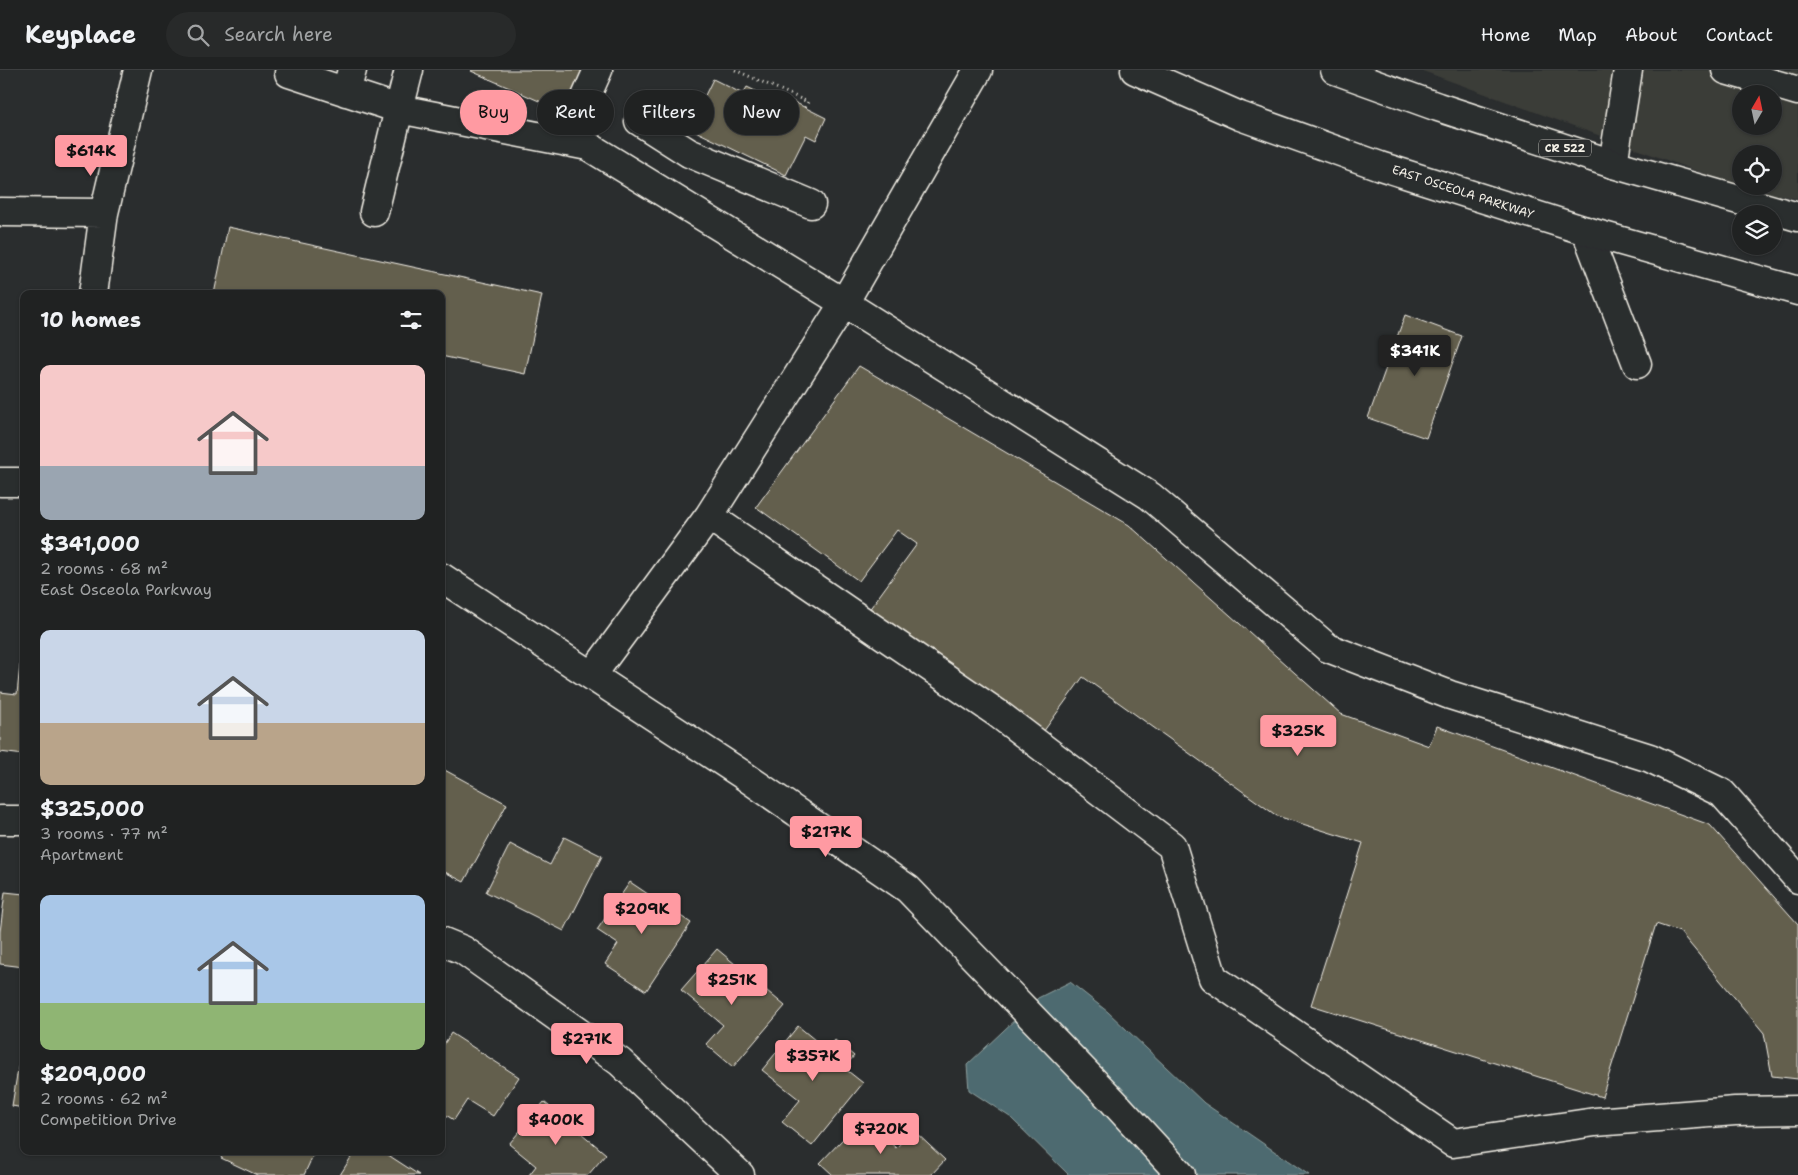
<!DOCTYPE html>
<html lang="en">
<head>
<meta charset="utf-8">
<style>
  body { margin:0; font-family:"Shantell Sans",sans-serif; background:#282a2a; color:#f1f3f6; height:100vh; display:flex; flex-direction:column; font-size:19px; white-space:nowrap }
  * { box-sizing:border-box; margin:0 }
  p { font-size:16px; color:#a2a4a5 }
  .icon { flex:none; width:28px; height:28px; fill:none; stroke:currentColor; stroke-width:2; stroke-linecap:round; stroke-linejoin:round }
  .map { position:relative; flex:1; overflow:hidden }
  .sheet { position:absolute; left:20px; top:220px; width:425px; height:865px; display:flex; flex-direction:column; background:#202222; border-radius:10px; box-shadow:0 1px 4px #0004,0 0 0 1px #3d3f40 }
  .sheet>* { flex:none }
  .guide { position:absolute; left:460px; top:20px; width:475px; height:45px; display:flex; gap:10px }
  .needle { width:32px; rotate:9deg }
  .controls { position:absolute; left:1732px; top:15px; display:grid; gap:10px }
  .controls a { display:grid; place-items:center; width:50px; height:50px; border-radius:50%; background:#202222; box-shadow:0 1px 4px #0004,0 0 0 1px #3d3f40; font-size:25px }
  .price { position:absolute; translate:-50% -42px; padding:0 11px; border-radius:5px; background:#ff9aa2; color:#111; font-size:16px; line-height:32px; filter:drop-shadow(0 1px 2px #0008) }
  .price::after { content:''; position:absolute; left:50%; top:30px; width:15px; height:11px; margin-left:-8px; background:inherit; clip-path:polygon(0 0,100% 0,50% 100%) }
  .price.on { background:#222; color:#fff }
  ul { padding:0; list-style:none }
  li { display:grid; align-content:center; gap:10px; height:265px; padding:0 20px }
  li span { display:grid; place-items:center; height:155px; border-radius:10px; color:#555 }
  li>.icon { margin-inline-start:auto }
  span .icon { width:90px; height:90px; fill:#fffc; stroke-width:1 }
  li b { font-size:21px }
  h2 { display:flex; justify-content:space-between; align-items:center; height:60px; padding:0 20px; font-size:21px }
  .chip { padding:0 18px; border-radius:22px; background:#202222; box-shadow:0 1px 4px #0004,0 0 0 1px #3d3f40; font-size:18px; line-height:45px }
  .chip.on { background:#ff9aa2; color:#111 }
  header { display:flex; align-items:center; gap:30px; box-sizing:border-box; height:70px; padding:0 25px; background:#202222; border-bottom:1px solid #3d3f40 }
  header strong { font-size:24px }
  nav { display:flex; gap:28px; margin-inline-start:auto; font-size:18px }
  .search { width:350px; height:45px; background:#282a2a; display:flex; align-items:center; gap:12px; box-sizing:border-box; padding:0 18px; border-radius:28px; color:#a2a4a5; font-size:19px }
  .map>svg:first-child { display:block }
</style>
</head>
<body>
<header>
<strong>Keyplace</strong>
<div class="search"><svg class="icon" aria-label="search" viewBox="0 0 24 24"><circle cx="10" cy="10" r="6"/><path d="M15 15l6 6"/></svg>Search here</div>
<nav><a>Home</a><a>Map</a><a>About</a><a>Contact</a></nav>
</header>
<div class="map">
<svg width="1798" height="1105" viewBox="0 0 1798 1105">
  <rect width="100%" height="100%" fill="#2a2d2e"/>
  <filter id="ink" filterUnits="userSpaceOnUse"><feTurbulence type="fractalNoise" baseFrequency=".02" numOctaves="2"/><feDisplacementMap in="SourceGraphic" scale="10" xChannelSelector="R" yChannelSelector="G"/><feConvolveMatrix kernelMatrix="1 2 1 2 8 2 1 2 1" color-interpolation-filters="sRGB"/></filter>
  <g filter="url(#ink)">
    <path fill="#3b3c38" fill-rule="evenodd" d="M 1420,0 L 1798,0 L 1798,129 L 1743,118 ZM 1741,24 L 1774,24 L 1774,56 L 1741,56 ZM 1741,84 L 1774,84 L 1774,116 L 1741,116 Z"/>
    <path fill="#4d6b70" stroke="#90a1a0" d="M 1070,912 L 1108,942 L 1204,1033 L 1309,1105 L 1069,1105 L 1010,1047 L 969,1020 L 967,995 L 1038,928 Z"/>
    <path fill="#645e4e" stroke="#f4f1e8" d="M 472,0 L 583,0 L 564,42 L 471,1 Z
      M 713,9 L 743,24 L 747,17 L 781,33 L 784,27 L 826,48 L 816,70 L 806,65 L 786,105 L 689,58 Z
      M 228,157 L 542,225 L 525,304 L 441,286 L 441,224 L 214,224 Z
      M 1405,245 L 1462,266 L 1426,368 L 1368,348 Z
      M 859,296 L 1129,455 L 1341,644 L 1429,676 L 1437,656 L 1710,755 L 1798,854 L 1798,1009 L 1772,1006 L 1764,963 L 1680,862 L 1656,854 L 1602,1027 L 1311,935 L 1363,773 L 1277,746 L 1083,607 L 1038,669 L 866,544 L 917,474 L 897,460 L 859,511 L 756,437 Z
      M 20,595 L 24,595 L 24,685 L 0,682 L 0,622 L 17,624 Z
      M 441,698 L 507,734 L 464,812 L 441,800 Z
      M 564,767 L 602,786 L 564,861 L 486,822 L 510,774 L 550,795 Z
      M 630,812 L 691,853 L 646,921 L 605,894 L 618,874 L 597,860 Z
      M 5,822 L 24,824 L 24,897 L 0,894 L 0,862 Z
      M 717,879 L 785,936 L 733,997 L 706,974 L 723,955 L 681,920 Z
      M 798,956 L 827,980 L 835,970 L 854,986 L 844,998 L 863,1013 L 812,1076 L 782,1052 L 800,1030 L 762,1000 Z
      M 24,961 L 24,1038 L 12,1036 Z
      M 451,963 L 519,1007 L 493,1046 L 467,1030 L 454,1050 L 441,1042 L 441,979 Z
      M 544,1032 L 606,1084 L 588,1105 L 529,1105 L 536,1096 L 509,1074 Z
      M 863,1048 L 896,1078 L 913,1060 L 945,1090 L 931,1105 L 833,1105 L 820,1093 Z
      M 224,1081 L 315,1081 L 304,1105 L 257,1105 L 221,1088 Z
      M 355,1081 L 382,1081 L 419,1105 L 340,1105 Z"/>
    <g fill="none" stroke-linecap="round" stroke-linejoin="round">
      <defs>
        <path id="minor" d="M 409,0 L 399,39 L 588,76 L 844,233 L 1150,426 L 1328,578 L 1450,625 L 1650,688 L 1722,723 L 1798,809
          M 978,0 L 844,233 L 709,446 L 997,643 L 1172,776 L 1213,908 L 1453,1073 L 1595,1052 L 1735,1041 L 1798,1040
          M 1726,0 L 1798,21
          M 289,3 L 399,39 L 374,142
          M 346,22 L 352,0
          M 639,51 L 689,83 L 811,134
          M 566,72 L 598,0
          M 1613,94 L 1628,0
          M 0,142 L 104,143
          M 1586,161 L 1637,294
          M 93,224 L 104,143 L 138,0
          M 0,412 L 24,412
          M 441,507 L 740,703 L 908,819 L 1112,1030 L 1181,1105
          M 592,605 L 709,446
          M 0,750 L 24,750
          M 441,871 L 463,880 L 620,992 L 740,1105"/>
        <path id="major" d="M 1135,0 L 1240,46 L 1380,96 L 1586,161 L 1798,221
          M 1335,0 L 1438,37 L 1613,94 L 1798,147"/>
      </defs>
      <use href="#minor" stroke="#f4f1e8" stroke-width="31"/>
      <use href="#major" stroke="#f4f1e8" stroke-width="31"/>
      <path stroke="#f4f1e8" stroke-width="3" stroke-dasharray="1 4" stroke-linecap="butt" d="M 735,0 L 808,32 L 805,38"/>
      <use href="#minor" stroke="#2a2d2e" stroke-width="28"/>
      <use href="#major" stroke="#2a2d2e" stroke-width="28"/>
    </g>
  </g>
  <g text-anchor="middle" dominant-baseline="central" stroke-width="4.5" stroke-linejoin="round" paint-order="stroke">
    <rect fill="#2a2d2e" stroke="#b7b6b0" stroke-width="1" x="1539" y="69.5" width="52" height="17" rx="4"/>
    <g font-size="11" font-weight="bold" fill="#f4f1e8">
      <text x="1565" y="78">CR 522</text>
    </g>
    <g font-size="12" fill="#f4f1e8" stroke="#2a2d2e">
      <text transform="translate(1463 122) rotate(18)">EAST OSCEOLA PARKWAY</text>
    </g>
  </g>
</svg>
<div class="controls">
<a><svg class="needle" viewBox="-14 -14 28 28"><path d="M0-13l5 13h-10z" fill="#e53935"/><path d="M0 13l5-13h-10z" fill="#a2a4a5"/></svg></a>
<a><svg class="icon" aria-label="locate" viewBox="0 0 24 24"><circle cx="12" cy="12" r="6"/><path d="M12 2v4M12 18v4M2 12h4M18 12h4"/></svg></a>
<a><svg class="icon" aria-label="layers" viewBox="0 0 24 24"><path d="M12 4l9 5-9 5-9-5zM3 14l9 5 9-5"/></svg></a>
</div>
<b class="price" style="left:91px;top:107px">$614K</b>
<b class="price on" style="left:1415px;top:307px">$341K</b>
<b class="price" style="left:1298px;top:687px">$325K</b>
<b class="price" style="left:826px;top:788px">$217K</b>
<b class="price" style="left:642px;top:865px">$209K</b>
<b class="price" style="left:732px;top:936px">$251K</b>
<b class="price" style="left:587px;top:995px">$271K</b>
<b class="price" style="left:813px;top:1012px">$357K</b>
<b class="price" style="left:556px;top:1076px">$400K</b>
<b class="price" style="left:881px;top:1085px">$720K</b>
<div class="guide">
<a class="chip on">Buy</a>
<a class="chip">Rent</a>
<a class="chip">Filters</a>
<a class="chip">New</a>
</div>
<section class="sheet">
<h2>10 homes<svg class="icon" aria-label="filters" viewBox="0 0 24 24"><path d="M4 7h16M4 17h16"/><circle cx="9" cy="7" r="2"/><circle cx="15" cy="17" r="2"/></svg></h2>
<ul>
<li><span style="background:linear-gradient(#f6c9c9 65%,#9aa5b1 0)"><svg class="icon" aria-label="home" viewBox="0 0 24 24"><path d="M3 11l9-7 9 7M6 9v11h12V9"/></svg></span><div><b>$341,000</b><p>2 rooms · 68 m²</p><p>East Osceola Parkway</p></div></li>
<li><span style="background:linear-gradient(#c9d6e8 60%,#b9a48a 0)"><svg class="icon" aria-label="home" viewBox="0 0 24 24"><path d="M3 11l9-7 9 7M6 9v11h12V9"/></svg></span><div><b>$325,000</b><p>3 rooms · 77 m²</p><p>Apartment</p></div></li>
<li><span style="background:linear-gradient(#a9c7e8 70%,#8fb573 0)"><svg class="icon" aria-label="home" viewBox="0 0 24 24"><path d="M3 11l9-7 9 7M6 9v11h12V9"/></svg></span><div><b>$209,000</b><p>2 rooms · 62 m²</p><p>Competition Drive</p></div></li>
</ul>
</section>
</div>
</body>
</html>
